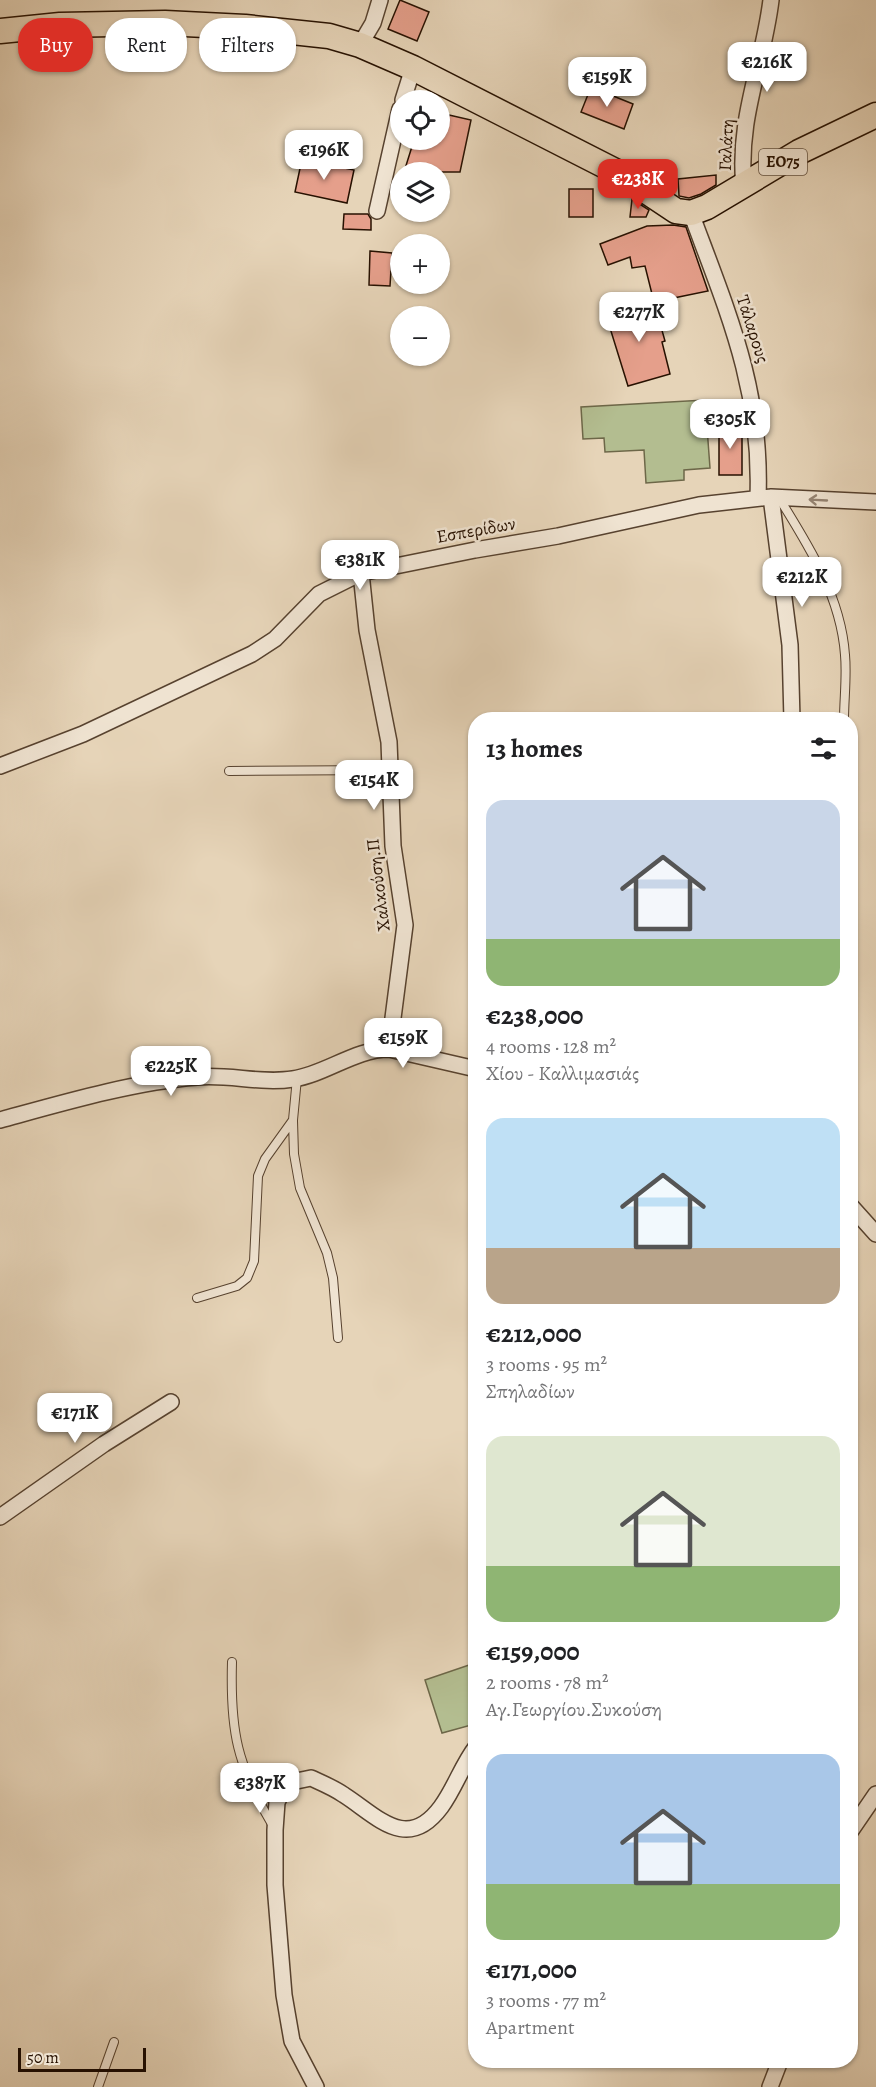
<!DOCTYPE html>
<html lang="en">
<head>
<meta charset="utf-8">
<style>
  body { margin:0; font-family:Alegreya,serif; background:#f6f6f6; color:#202124; height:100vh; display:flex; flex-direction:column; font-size:22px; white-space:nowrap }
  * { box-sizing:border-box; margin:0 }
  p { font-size:20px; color:#757577 }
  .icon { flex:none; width:33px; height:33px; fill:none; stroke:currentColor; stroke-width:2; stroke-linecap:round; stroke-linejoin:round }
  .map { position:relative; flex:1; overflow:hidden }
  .sheet { position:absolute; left:468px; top:712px; width:390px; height:1356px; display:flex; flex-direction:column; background:#fff; border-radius:24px; box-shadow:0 2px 4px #0004 }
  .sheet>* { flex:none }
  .hud { position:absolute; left:18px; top:18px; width:360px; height:54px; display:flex; gap:12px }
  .tools { position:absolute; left:390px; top:90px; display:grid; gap:12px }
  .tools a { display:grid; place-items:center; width:60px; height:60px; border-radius:50%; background:#fff; box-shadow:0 2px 4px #0004; font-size:30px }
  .scale { position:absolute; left:18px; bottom:15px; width:128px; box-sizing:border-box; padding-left:6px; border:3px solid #271101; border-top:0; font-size:16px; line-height:21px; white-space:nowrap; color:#271101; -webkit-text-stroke:4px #efe3d1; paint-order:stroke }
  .price { position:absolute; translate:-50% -51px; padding:0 14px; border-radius:12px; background:#fff; color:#222; font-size:20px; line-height:39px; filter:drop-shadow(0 2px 3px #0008) }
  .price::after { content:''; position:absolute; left:50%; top:36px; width:18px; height:14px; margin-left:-9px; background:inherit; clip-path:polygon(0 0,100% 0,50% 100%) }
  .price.on { background:#d93025; color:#fff }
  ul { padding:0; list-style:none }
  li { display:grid; align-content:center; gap:12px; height:318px; padding:0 18px }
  li span { display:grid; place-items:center; height:186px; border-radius:18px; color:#555 }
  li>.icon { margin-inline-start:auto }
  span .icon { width:108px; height:108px; fill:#fffc; stroke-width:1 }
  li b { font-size:26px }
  h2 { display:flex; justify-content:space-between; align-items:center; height:72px; padding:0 18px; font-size:26px }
  .pill { padding:0 21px; border-radius:24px; background:#fff; box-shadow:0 2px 4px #0004; font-size:21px; line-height:54px }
  .pill.on { background:#d93025; color:#fff }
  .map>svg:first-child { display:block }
</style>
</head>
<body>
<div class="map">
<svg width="876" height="2087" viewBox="0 0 876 2087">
  <rect width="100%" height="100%" fill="#e6d4b8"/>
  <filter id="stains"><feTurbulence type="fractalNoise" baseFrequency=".00333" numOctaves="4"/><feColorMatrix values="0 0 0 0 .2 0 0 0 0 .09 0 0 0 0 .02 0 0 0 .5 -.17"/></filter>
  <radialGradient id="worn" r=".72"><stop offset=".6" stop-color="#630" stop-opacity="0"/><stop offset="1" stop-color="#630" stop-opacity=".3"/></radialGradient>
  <path fill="#b3bd90" stroke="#6d6748" stroke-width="1.5" d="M 705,400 L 710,468 L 684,470 L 684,480 L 646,483 L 644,450 L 605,452 L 604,438 L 583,439 L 581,407 Z
    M 472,1664 L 475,1679 L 475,1724 L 442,1733 L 425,1680 Z"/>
  <path fill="#e59f8b" stroke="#271101" stroke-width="1.5" d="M 400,0 L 429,12 L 417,41 L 388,29 Z
    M 591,87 L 633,104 L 624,129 L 581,112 Z
    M 449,115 L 471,120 L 460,172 L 404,172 L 414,140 L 440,140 L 440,120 L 447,122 Z
    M 302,159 L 354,170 L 347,203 L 295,192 Z
    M 716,175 L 716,185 L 701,194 L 689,198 L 679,196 L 678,179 Z
    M 569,189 L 593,189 L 593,217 L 569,217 Z
    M 632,199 L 649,210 L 646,217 L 630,217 Z
    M 344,214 L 368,214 L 371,219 L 371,230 L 343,229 Z
    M 673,225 L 686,227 L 708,291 L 654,302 L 645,266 L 632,268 L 630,257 L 608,265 L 600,244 L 647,226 Z
    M 370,251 L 392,253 L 390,286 L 369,285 Z
    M 654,302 L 665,341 L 662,342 L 670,374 L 628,386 L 606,315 Z
    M 719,425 L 742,425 L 742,475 L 719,475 Z"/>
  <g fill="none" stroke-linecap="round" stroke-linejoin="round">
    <defs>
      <path id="lane" d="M 779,498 C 809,546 841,597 845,655 C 847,676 844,699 844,720
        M 229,771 L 390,770
        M 293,1121 L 294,1154 L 300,1188 L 327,1253 L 333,1278 L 338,1338
        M 197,1298 L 237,1286 L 247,1278 L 254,1261 L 258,1176 L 265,1159 L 293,1120 L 297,1078
        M 232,1662 C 230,1732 237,1765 273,1826
        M 98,2087 L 114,2042"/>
      <path id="street" d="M 360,45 L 373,23 L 380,0
        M 403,100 L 413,68
        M 744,187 C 737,118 763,66 771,0
        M 377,211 L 400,109
        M 691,213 C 728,313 762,389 758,497
        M 771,497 L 790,645 L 792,720
        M 361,573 L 367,630 L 389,742 L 393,846 L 405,925 L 389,1049
        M 0,766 L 83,734 L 252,654 L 275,639 L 319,594 L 361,573 L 475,550 L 558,536 L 699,505 L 771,497 L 876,502
        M 0,1120 C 62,1103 133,1082 197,1077 C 230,1074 261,1084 293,1079 C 326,1074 355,1049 389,1049 L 476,1069
        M 850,1205 L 876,1234
        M 0,1517 L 104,1444 L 171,1402
        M 850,1832 L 876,1794
        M 316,2087 L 292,2041 L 284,1995 L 275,1885 L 275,1830 L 277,1802 L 287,1783 L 311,1778 C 322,1783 334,1788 344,1795 C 377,1816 407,1853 441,1807 C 455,1788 462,1765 476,1747
        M 770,2087 L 780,2061"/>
      <path id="primary" d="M 0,31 L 60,25 L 165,23 L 245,27 L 329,36 L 360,45 L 413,68 L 619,173 L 676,211 L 691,213 L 707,207 L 799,152 L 876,115"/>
    </defs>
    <use href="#lane" stroke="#57422f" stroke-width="10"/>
    <use href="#street" stroke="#57422f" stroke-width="18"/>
    <use href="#primary" stroke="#271101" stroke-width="27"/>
    <use href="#lane" stroke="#efe3d1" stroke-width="8"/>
    <use href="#street" stroke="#efe3d1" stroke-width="15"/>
    <use href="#primary" stroke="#e6d4b8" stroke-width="24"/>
  </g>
  <defs><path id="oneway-shaft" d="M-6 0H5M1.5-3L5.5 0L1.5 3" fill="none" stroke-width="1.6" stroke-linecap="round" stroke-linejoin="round" transform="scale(1.5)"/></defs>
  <use stroke="#958473" href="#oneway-shaft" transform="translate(818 500) rotate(-177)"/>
  <g text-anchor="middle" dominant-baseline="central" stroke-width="5" stroke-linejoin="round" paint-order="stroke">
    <rect fill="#efe3d1" stroke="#63503f" stroke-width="1.5" x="759" y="149" width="48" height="26" rx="4.5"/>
    <g font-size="16" font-weight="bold" fill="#271101">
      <text x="783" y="162">ΕΟ75</text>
    </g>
    <g font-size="18" fill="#271101" stroke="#efe3d1">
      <text transform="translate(726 145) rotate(-87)">Γαλάτη</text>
      <text transform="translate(753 329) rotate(72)">Τάλαρους</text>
      <text transform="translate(476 530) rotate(-10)">Εσπερίδων</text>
      <text transform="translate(378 885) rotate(-97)">Χαλκούση.Π</text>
    </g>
  </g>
  <rect width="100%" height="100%" filter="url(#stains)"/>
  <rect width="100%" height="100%" fill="url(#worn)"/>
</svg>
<div class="tools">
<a><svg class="icon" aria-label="locate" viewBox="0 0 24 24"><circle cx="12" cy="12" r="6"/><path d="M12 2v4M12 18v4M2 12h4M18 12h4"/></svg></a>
<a><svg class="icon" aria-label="layers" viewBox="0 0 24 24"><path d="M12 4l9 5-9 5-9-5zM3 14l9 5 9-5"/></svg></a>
<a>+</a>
<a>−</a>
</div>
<div class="scale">50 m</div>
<b class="price" style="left:767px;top:93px">€216K</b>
<b class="price" style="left:607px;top:108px">€159K</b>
<b class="price" style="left:324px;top:181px">€196K</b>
<b class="price on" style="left:638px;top:210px">€238K</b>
<b class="price" style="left:639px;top:343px">€277K</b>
<b class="price" style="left:730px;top:450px">€305K</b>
<b class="price" style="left:360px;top:591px">€381K</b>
<b class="price" style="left:802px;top:608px">€212K</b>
<b class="price" style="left:374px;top:811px">€154K</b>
<b class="price" style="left:403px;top:1069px">€159K</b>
<b class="price" style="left:171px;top:1097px">€225K</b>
<b class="price" style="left:75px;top:1444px">€171K</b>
<b class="price" style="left:260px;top:1814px">€387K</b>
<div class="hud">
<a class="pill on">Buy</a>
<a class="pill">Rent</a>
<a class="pill">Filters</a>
</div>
<section class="sheet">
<h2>13 homes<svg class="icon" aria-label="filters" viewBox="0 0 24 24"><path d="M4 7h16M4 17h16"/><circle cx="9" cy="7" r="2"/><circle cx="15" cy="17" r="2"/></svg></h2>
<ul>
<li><span style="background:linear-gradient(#c9d6e8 75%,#8fb573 0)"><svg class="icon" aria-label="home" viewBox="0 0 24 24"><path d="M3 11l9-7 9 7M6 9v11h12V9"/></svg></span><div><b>€238,000</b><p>4 rooms · 128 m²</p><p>Χίου - Καλλιμασιάς</p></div></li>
<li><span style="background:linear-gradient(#bfe0f5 70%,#b9a48a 0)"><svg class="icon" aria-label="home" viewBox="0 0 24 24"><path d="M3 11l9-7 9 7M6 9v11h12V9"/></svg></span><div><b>€212,000</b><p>3 rooms · 95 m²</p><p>Σπηλαδίων</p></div></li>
<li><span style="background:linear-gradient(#dfe7d0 70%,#8fb573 0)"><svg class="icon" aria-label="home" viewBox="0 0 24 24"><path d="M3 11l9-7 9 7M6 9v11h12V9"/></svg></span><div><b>€159,000</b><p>2 rooms · 78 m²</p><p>Αγ.Γεωργίου.Συκούση</p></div></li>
<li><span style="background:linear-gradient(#a9c7e8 70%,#8fb573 0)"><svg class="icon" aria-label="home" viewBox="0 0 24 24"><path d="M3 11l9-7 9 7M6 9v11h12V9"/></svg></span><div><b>€171,000</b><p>3 rooms · 77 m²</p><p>Apartment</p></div></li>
</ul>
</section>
</div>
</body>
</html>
